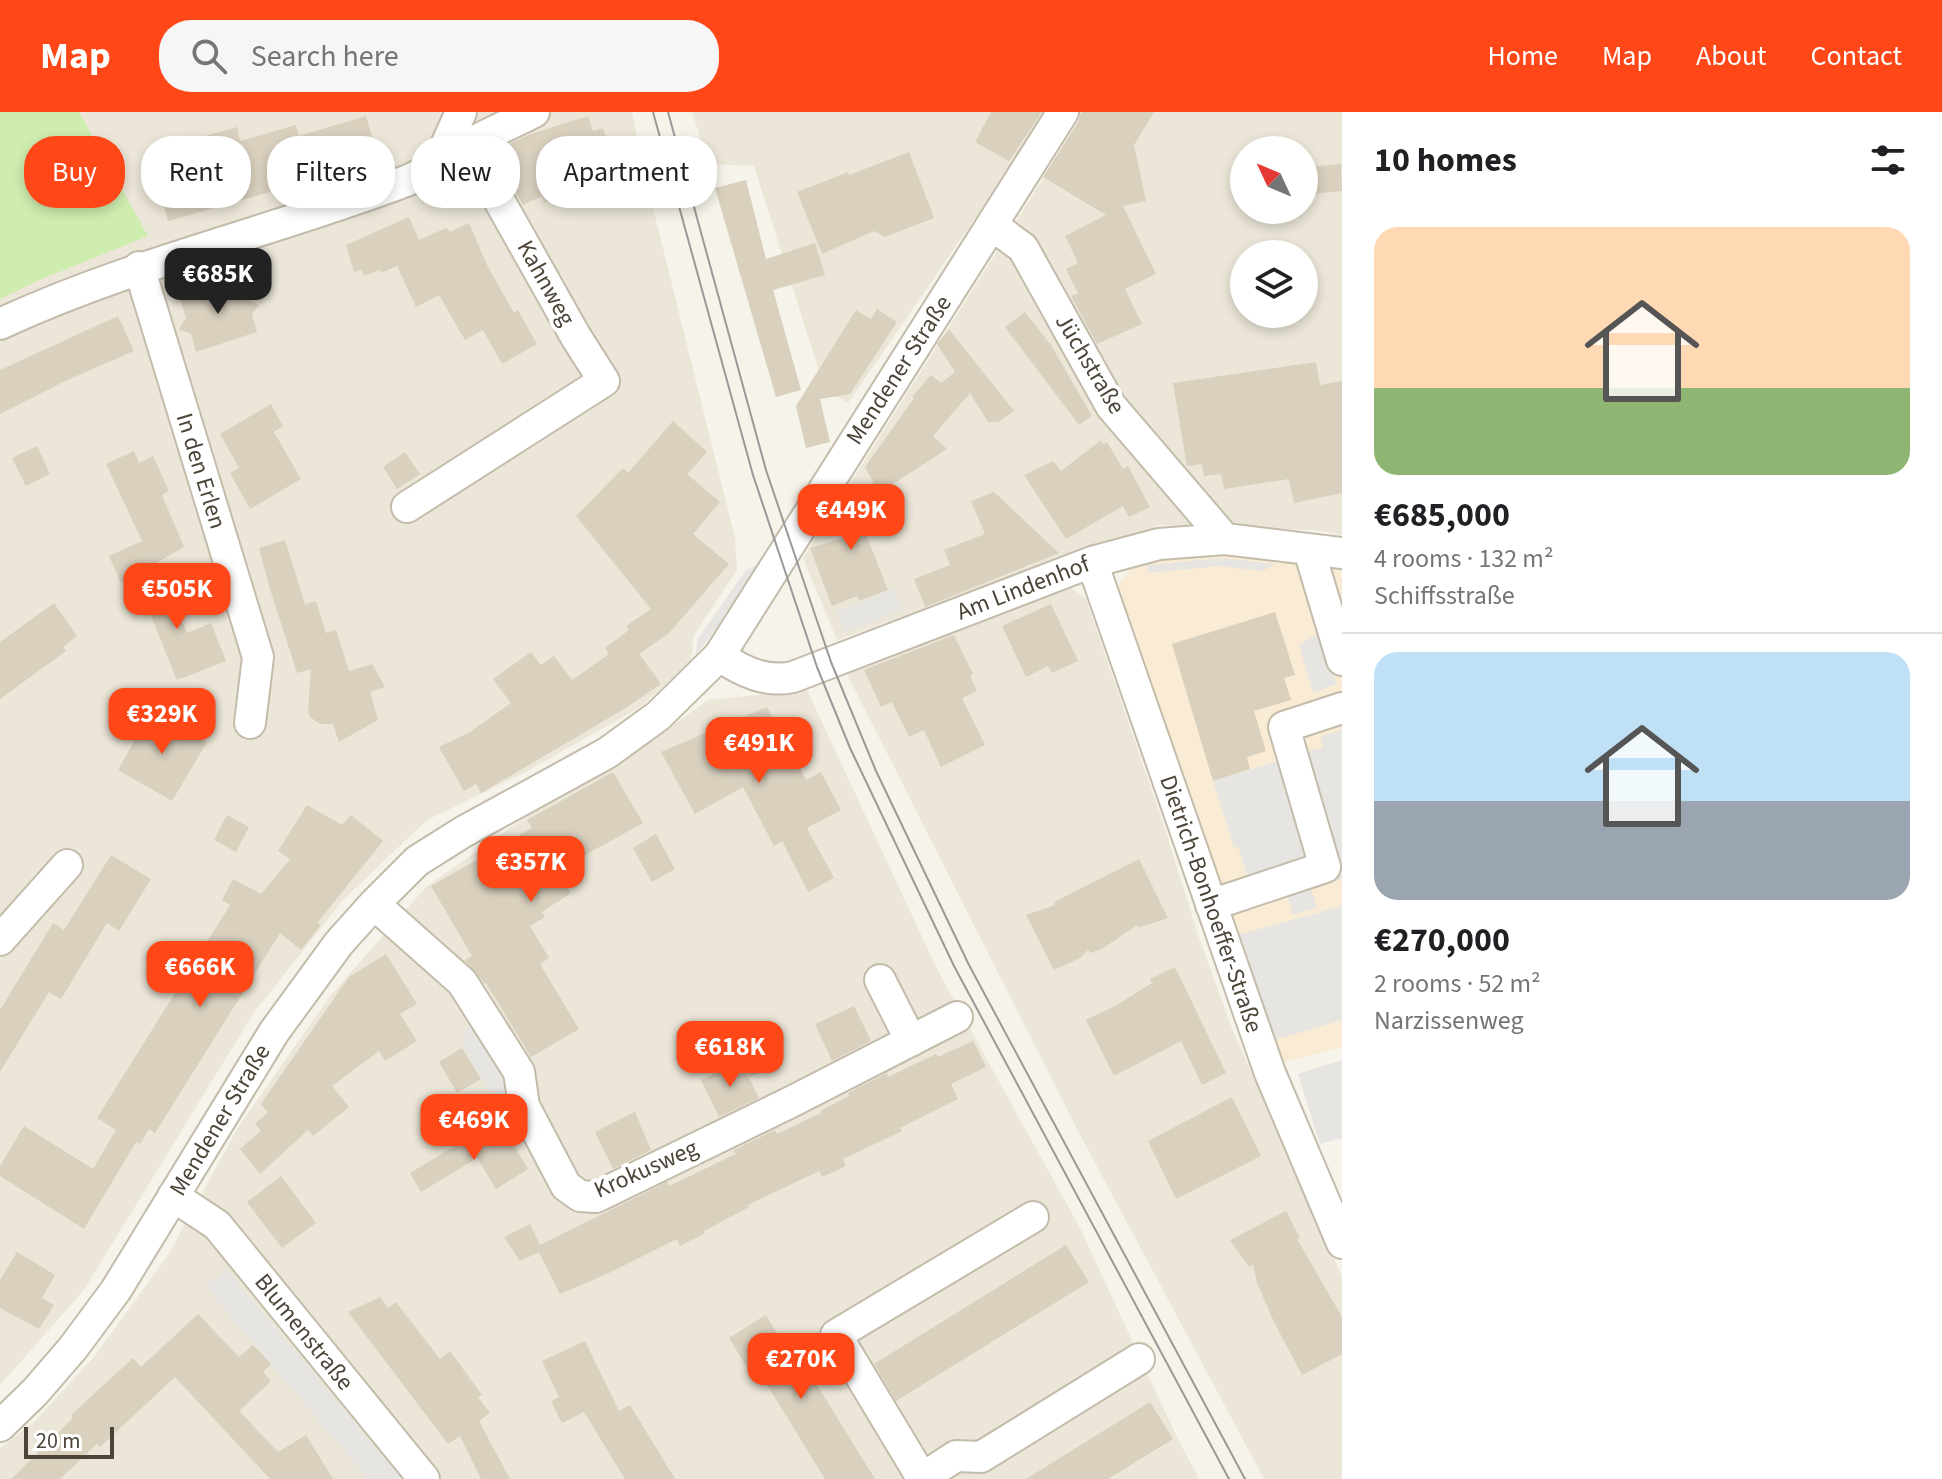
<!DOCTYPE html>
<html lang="en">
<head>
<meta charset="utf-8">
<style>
  body { margin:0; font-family:"Source Sans 3",sans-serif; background:#f6f6f6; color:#202124; height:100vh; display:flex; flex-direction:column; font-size:30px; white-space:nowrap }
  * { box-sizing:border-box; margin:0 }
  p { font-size:26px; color:#757577 }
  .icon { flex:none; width:44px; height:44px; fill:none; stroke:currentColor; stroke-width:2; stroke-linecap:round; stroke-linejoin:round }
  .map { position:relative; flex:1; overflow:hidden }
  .sheet { display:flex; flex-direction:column; background:#fff; width:600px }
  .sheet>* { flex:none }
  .top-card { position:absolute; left:24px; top:24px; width:760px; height:72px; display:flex; gap:16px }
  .needle { width:52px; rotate:314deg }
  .tools { position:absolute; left:1230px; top:24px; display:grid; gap:16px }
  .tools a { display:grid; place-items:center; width:88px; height:88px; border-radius:50%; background:#fff; box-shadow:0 4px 12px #0003; font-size:40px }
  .scale { position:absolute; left:24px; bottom:20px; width:90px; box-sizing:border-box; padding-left:8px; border:4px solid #4b4437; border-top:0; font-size:22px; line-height:28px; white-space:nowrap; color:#4b4437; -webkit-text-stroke:6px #fff; paint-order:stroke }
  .price { position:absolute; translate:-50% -68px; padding:0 18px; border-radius:16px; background:#ff4718; color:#fff; font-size:26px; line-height:52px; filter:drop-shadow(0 2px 4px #0008) }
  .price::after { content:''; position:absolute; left:50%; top:48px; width:24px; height:18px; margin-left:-12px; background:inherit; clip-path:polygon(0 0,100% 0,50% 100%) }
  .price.current { background:#222; color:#fff }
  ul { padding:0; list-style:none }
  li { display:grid; align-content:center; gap:16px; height:424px; padding:0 32px }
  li+li { border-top:2px solid #e0e0e0 }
  li span { display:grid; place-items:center; height:248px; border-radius:24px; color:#555 }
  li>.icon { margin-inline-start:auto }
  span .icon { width:144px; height:144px; fill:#fffc; stroke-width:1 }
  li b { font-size:34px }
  h2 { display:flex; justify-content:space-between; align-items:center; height:96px; padding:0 32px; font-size:34px }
  .pill { padding:0 28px; border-radius:32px; background:#fff; box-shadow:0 4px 12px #0003; font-size:28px; line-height:72px }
  .pill.current { background:#ff4718; color:#fff }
  header { display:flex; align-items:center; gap:48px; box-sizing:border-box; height:112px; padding:0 40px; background:#ff4718; color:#fff }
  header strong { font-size:38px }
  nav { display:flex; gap:44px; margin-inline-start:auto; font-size:28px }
  .search { width:560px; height:72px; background:#f6f6f6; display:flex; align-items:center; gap:20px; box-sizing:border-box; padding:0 28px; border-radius:32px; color:#757577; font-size:30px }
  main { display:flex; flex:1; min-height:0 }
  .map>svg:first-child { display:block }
</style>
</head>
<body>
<header>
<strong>Map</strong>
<div class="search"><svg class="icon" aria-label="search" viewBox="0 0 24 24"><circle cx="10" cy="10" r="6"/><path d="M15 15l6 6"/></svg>Search here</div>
<nav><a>Home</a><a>Map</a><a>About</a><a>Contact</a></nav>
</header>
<main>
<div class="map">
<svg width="1342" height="1367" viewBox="0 0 1342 1367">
  <rect width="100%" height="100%" fill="#f6f3ea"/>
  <path fill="#ebe6d7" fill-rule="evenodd" d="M 0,0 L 632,0 L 645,64 L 735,426 L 737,458 L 694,523 L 691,549 L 639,596 L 518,664 L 427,708 L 343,788 L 253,902 L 84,1178 L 0,1273 Z
    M 692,0 L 1044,0 L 1013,51 L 848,291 L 825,278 L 754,54 L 709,52 Z
    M 1085,0 L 1342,0 L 1342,423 L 1315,418 L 1160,413 L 837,528 L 803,446 ZM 1244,38 L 1304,38 L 1304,98 L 1244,98 ZM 1244,142 L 1304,142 L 1304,202 L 1244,202 Z
    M 1069,475 L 1086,487 L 1165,717 L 1198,823 L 1233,919 L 1342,1164 L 1342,1367 L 1264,1367 L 1078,1019 L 846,560 Z
    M 807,578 L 938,859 L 1080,1116 L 1176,1323 L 1199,1367 L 0,1367 L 0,1336 L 34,1310 L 94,1245 L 168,1143 L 239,1014 L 331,883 L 426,775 L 526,705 L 627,646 L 708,588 Z"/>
  <path fill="#f9ebd4" d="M 1200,442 L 1244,443 L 1342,459 L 1342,935 L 1279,952 L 1116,485 L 1120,471 L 1135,452 Z"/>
  <path fill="#ceedaf" d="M 0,0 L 79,0 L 148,124 L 37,169 L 0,187 Z"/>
  <path fill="#e7e5e1" d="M 1222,446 L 1275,452 L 1263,459 L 1219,454 L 1148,461 L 1147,453 Z
    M 761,452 L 737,490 L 696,543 L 697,528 L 746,458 Z
    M 894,477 L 902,497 L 844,521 L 836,500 Z
    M 1321,520 L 1337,572 L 1313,581 L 1299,533 Z
    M 1342,618 L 1342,767 L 1311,776 L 1317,796 L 1293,803 L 1287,782 L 1256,791 L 1238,735 L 1234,736 L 1213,669 L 1323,635 L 1320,624 Z
    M 1342,794 L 1342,908 L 1275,928 L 1238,823 Z
    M 472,902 L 509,962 L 502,986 L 496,990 L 462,933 Z
    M 1342,948 L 1342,1026 L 1320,1032 L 1298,962 Z
    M 226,1157 L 402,1367 L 368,1367 L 205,1174 Z"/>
  <path fill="#d9d0be" d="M 991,0 L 1042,0 L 1009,49 L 975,30 Z
    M 1081,0 L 1154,0 L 1134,33 L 1146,89 L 1123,94 L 1156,162 L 1125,177 L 1142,212 L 1097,232 L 1071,184 L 1078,181 L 1066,157 L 1078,151 L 1065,124 L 1106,103 L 1043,65 L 1078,10 Z
    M 366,4 L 379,49 L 168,109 L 160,78 L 166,76 L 154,32 L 179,25 L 181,31 L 237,15 L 240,29 L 296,13 L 299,24 Z
    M 588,4 L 593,19 L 603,16 L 611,39 L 562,55 L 570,81 L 544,91 L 542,84 L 523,93 L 493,40 L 528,23 Z
    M 909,40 L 934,106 L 885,125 L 874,119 L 822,142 L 797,80 L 848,60 L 849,63 Z
    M 1341,52 L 1342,79 L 1312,82 L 1309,55 Z
    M 746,68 L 766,147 L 815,131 L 825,163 L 773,178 L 801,278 L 776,285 L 715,76 Z
    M 409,105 L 419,128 L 446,116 L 450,120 L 469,111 L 488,155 L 514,201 L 518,198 L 537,232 L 502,252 L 483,218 L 465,228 L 439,183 L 416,195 L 397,154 L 381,161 L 380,158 L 364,164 L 362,158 L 354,160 L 346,133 Z
    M 241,169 L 246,187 L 259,193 L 252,202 L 257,220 L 196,240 L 191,222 L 179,217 L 186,206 L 180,187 Z
    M 877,197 L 897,210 L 850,282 L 820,287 L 830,330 L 806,336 L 796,294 L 856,198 L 871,207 Z
    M 1025,200 L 1051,233 L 1092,304 L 1079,313 L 1005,215 Z
    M 118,204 L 134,239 L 65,269 L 0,302 L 0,258 Z
    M 949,217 L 1014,299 L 998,310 L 988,310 L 970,281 L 933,324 L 947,337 L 879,381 L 865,355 L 914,286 L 912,285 L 931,263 L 941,271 L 955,260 L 937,232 Z
    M 1316,250 L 1320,273 L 1342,269 L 1342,381 L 1294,391 L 1289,367 L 1224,377 L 1221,362 L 1204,364 L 1202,352 L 1187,354 L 1173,271 Z
    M 271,292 L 283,314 L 274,320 L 301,367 L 250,397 L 230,361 L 239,356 L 220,322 Z
    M 673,309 L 707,340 L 687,362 L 720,390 L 693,422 L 729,452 L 669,521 L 639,542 L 661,572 L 624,597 L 481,681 L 476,672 L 464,679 L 439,635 L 470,620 L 511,591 L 493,567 L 531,540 L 541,553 L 554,544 L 572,568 L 609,542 L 605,536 L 629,518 L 626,514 L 651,497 L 576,404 L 623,356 L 628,361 Z
    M 1101,328 L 1103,332 L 1107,330 L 1123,357 L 1128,354 L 1150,395 L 1129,405 L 1123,394 L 1066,427 L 1024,363 L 1053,349 L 1061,359 Z
    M 37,334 L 50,362 L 26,374 L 12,346 Z
    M 134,339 L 139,351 L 153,344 L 169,379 L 162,383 L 184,435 L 121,471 L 109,444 L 142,429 L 106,352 Z
    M 405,340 L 420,362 L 397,377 L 383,355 Z
    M 861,373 L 885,411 L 865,420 L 888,478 L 859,489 L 857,484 L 832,494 L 810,436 L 843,426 L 832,406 L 846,383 Z
    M 994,380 L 1059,441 L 925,495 L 914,467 L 950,453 L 944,438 L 985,422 L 971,389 Z
    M 285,428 L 305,492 L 316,489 L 326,521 L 336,518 L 349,559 L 372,552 L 385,575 L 370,580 L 378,608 L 339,630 L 333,612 L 320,612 L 310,605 L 308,599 L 311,557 L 297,561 L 269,474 L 259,436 Z
    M 165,466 L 187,521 L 211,511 L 226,549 L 177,568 L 148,497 L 137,502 L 127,478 Z
    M 54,491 L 77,524 L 63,535 L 66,539 L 0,587 L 0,530 Z
    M 1051,492 L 1078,549 L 1052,561 L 1048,554 L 1026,565 L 1002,514 Z
    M 1275,500 L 1295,563 L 1284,566 L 1291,588 L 1254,599 L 1266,639 L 1247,645 L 1250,657 L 1213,669 L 1172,532 Z
    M 954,523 L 973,562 L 970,564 L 977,579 L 962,586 L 985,633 L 941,655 L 924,618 L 909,625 L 892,590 L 881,595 L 864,558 Z
    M 767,595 L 806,668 L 821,660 L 841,698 L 807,716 L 834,766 L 808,780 L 782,729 L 774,734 L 743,675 L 695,702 L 661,640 Z
    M 151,598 L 207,630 L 172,689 L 118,658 Z
    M 613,660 L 643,711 L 578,747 L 584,758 L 564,770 L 571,781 L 542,800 L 545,805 L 530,814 L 549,846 L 540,852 L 579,917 L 531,945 L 486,871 L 485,872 L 465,848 L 472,844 L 431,774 L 532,716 L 527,708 Z
    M 307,693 L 342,713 L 351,703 L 383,729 L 318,810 L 321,813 L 301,838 L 280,821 L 155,1021 L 149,1017 L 140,1032 L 136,1030 L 84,1117 L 0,1064 L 0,1054 L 24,1014 L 93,1057 L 116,1018 L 97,1006 L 230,793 L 222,788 L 233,767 L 261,782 L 290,747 L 278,739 Z
    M 227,703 L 249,715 L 236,740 L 214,728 Z
    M 656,722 L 675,757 L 652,770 L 633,736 Z
    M 111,743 L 151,767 L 119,819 L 107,811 L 61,887 L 49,880 L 0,960 L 0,898 L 53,811 L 64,818 Z
    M 1139,747 L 1168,806 L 1138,816 L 1137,813 L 1102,837 L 1090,841 L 1088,838 L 1080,846 L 1054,858 L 1026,803 L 1055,793 L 1054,790 Z
    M 386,842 L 417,892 L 400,902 L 417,929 L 385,949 L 379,939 L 332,974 L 349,995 L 313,1024 L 308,1018 L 260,1062 L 240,1037 L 261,1019 L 255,1011 L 268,1001 L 261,992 L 349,865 Z
    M 1175,855 L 1226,961 L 1202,973 L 1181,929 L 1114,964 L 1086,908 L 1115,894 L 1152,871 L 1150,867 Z
    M 854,894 L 871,929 L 832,949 L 815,912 Z
    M 757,918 L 774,954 L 750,965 L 732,930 Z
    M 973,929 L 986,955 L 951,972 L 958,987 L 900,1016 L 902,1019 L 843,1047 L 846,1054 L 822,1065 L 819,1059 L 748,1093 L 749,1095 L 704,1119 L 705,1121 L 680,1134 L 677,1127 L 607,1162 L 560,1182 L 539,1140 L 520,1149 L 504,1125 L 530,1112 L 540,1133 L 667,1070 L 669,1074 L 736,1042 L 734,1038 L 775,1018 L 777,1022 L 821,1001 L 820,999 L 849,984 L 848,981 L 887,961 L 888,965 L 936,942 L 938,945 Z
    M 462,936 L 481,967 L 457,981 L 439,950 Z
    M 741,949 L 759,986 L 719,1005 L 701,968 Z
    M 1232,985 L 1261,1044 L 1176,1087 L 1148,1029 Z
    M 635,1000 L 651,1038 L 613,1057 L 595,1020 Z
    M 506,1020 L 528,1057 L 496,1077 L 477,1046 L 421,1080 L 410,1061 L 476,1021 L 483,1032 Z
    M 281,1064 L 316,1111 L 282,1136 L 247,1090 Z
    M 1286,1099 L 1300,1126 L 1297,1127 L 1342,1205 L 1342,1242 L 1302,1263 L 1274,1210 L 1257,1171 L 1253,1153 L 1249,1155 L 1230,1128 Z
    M 1066,1133 L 1089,1170 L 896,1289 L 874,1252 Z
    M 17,1140 L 55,1163 L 42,1186 L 54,1193 L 39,1217 L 0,1196 L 0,1168 Z
    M 380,1185 L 388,1196 L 396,1190 L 440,1247 L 450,1239 L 482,1283 L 478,1285 L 490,1301 L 479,1309 L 510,1367 L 481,1367 L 460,1324 L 448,1332 L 348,1200 Z
    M 198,1202 L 239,1245 L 253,1233 L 271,1252 L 263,1260 L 271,1269 L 239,1299 L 278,1340 L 306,1323 L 333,1367 L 270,1367 L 175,1265 L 100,1335 L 97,1332 L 60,1367 L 11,1367 L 73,1306 L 71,1303 L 133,1246 L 141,1255 Z
    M 766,1203 L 785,1235 L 791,1231 L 875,1367 L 825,1367 L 755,1253 L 748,1257 L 729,1226 Z
    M 585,1229 L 619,1299 L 630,1293 L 675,1367 L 625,1367 L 584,1300 L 562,1311 L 551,1289 L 559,1285 L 542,1249 Z
    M 1150,1290 L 1173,1327 L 1108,1367 L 1026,1367 Z"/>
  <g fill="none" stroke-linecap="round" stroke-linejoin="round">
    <defs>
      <path id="minor" d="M 438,51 L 461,0
        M 992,113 L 1023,136 L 1111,294 L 1225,427
        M 139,155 L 258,545 L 250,611
        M 0,212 C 131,151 272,120 406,69 C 428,61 448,44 469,32 C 490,21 512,11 534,0
        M 407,395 L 604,269 L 576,225 L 468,33
        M 1309,438 L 1342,548
        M 1092,450 L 1270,961 L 1342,1131
        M 719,544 C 742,559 765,571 793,565 L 1092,450 L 1159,432 L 1225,427 L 1342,441
        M 374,792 L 462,870 L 519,960 L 524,994 L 566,1074 L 580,1084 L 596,1085 L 789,991 L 957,905
        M 1211,793 L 1325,755 L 1284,615 L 1342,596
        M 0,828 L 67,753
        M 880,868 L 911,929
        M 173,1084 L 217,1113 L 424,1367
        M 0,1314 L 35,1280 L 73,1236 L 116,1178 L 274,920 L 339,831 L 374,792 L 417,749 L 463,720 L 607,641 L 658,604 L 719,544 L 1063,0
        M 922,1366 L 836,1223 L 1033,1105
        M 921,1367 L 956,1344 L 981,1345 L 1139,1247"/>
    </defs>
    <use href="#minor" stroke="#c3bcab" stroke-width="34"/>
    <use href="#minor" stroke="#fff" stroke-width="30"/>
    <path stroke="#999" stroke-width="2" d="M 653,0 L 753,363 L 817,555 L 850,636 L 954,854 L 1229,1367
      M 668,0 L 766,358 L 831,550 L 876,659 L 969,853 L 1245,1367"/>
  </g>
  <g text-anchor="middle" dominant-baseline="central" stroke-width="8" stroke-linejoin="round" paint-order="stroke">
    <g font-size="24" fill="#4b4437" stroke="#fff">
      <text transform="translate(546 171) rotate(61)">Kahnweg</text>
      <text transform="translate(1090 252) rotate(59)">Jüchstraße</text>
      <text transform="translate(899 258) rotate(-57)">Mendener Straße</text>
      <text transform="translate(201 359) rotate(73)">In den Erlen</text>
      <text transform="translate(1023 476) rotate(-21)">Am Lindenhof</text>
      <text transform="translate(1211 792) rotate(71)">Dietrich-Bonhoeffer-Straße</text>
      <text transform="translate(220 1008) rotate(-59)">Mendener Straße</text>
      <text transform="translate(646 1057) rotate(-24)">Krokusweg</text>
      <text transform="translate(304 1220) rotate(51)">Blumenstraße</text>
    </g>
  </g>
</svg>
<div class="tools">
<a><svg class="needle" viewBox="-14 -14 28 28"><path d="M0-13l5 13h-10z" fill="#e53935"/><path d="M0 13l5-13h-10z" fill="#757577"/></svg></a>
<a><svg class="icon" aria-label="layers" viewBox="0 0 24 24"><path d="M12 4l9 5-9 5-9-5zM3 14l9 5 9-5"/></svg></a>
</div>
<div class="scale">20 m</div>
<b class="price current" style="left:218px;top:204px">€685K</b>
<b class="price" style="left:851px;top:440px">€449K</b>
<b class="price" style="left:177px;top:519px">€505K</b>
<b class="price" style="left:162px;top:644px">€329K</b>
<b class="price" style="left:759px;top:673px">€491K</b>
<b class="price" style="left:531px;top:792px">€357K</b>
<b class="price" style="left:200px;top:897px">€666K</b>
<b class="price" style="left:730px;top:977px">€618K</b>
<b class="price" style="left:474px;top:1050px">€469K</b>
<b class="price" style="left:801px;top:1289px">€270K</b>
<div class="top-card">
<a class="pill current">Buy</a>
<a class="pill">Rent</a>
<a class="pill">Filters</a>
<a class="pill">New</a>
<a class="pill">Apartment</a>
</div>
</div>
<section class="sheet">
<h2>10 homes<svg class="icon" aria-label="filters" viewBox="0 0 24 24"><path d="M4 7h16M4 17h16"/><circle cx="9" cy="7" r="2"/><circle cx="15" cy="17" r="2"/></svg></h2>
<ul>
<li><span style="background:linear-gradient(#ffd9b3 65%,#8fb573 0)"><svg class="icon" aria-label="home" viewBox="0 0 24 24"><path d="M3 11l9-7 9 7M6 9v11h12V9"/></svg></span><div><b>€685,000</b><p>4 rooms · 132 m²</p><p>Schiffsstraße</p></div></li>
<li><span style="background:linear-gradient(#bfe0f5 60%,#9aa5b1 0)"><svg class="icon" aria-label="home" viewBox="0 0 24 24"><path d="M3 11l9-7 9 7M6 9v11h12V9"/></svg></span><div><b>€270,000</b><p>2 rooms · 52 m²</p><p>Narzissenweg</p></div></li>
</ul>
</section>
</main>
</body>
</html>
